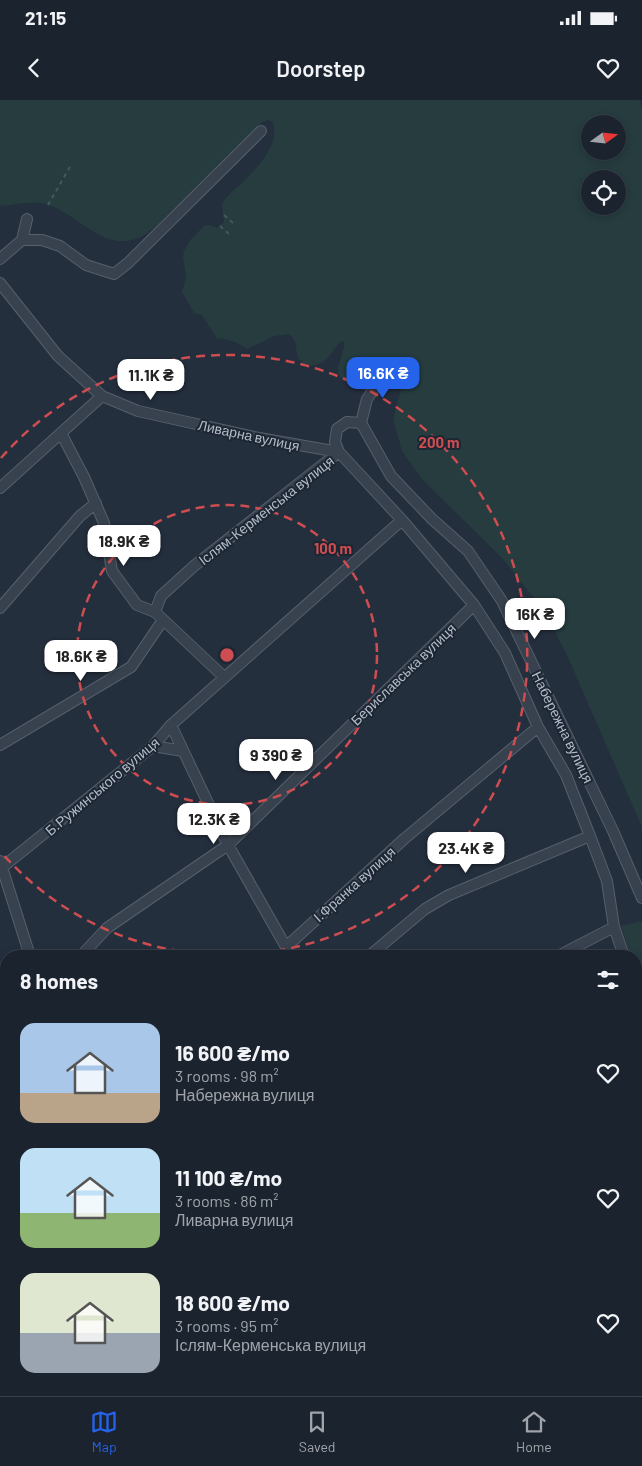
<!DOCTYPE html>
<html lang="en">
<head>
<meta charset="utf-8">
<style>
  body { margin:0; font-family:Barlow,sans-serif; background:#242b36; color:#f1f3f6; height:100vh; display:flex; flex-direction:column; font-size:19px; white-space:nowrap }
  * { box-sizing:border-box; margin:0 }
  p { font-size:16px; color:#a0a4aa }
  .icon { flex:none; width:28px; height:28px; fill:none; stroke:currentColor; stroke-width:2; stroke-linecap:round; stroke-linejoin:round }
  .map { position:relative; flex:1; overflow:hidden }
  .details { position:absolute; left:0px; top:850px; width:642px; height:446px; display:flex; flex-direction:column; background:#1b232e; border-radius:20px 20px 0 0; box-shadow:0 2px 8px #0003,0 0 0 1px #39404a }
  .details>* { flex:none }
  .needle { width:32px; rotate:75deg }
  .fabs { position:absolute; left:581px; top:15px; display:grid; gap:10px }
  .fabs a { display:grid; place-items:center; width:45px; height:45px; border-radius:50%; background:#1b232e; box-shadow:0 2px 8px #0003,0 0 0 1px #39404a; font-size:25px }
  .price { position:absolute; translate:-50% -42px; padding:0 11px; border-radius:10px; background:#fff; color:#222; font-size:16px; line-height:32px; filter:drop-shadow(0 1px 2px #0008) }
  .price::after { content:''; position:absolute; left:50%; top:30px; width:15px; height:11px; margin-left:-8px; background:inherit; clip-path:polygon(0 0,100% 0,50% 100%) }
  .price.current { background:#2563eb; color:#fff }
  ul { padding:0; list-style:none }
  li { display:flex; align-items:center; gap:15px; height:125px; padding:0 20px }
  li span { display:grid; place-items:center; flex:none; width:140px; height:100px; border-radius:15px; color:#555 }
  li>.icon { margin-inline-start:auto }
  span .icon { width:60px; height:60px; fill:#fffc; stroke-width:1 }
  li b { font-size:21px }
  h2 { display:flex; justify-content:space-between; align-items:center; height:60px; padding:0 20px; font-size:21px }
  .status { display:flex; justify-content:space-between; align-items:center; height:35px; padding:0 25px; background:#1b232e; direction:ltr }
  .status svg { height:14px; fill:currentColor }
  header { display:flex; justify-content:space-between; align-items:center; height:65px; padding:0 20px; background:#1b232e; font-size:22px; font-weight:600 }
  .dock { display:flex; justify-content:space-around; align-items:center; height:70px; border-top:1px solid #39404a; background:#1b232e; font-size:14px; color:#a0a4aa }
  .dock a { display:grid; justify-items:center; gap:2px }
  .dock .current { color:#2563eb }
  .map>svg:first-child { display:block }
</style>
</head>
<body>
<div class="status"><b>21:15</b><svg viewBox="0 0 49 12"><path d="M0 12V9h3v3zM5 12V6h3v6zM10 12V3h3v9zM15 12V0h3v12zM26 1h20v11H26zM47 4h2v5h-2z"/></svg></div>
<header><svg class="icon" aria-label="back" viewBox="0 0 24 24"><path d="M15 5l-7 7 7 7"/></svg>Doorstep<svg class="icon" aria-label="heart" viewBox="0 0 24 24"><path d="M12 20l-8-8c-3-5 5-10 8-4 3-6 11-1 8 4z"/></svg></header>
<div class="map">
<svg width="642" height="1296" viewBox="0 0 642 1296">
  <rect width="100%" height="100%" fill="#242f3e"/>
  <path fill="#263c3f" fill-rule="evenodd" d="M 0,0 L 639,0 L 642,8 L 642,727 L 566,553 L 544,511 L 503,459 L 422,379 L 402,351 L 393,319 L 405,275 L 401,263 C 378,256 373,290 357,289 C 323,273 346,261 344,241 L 340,242 C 331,252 326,267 309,265 C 305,264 301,263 299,259 C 294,249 299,242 289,234 L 274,236 L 247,249 L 236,242 L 219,238 L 218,240 L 202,215 L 194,213 L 182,192 L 186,178 L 183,157 L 184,151 L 191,139 L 204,126 L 209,125 L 217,128 L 224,122 L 222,105 L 225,99 C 243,80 282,52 273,22 L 268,20 L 262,22 L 153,129 C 109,163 86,117 46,104 C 32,100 15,105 0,106 ZM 590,24 L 618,24 L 618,51 L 590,51 ZM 590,79 L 618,79 L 618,106 L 590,106 Z
    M 642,821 L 642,1229 L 636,1231 L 636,931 L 639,911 L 636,856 L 631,856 L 621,826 Z"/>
  <path fill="#455162" d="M 0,1161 L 6,1173 L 6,1182 L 0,1185 Z
    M 64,1290 L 67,1296 L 50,1296 L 46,1291 Z
    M 143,1290 L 160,1290 L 161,1293 L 157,1296 L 146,1296 Z
    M 217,1290 L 226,1290 L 228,1294 L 219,1296 Z
    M 296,1290 L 314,1290 L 314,1292 L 306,1296 L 299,1296 Z
    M 423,1290 L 449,1290 L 440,1296 L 422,1296 L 420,1292 Z"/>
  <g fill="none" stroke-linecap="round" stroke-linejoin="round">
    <defs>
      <path id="minor" d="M 22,140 L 27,119
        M 0,159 L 22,140 L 42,140 L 60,146 L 86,165 L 114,174 L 128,163 L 261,31
        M 0,183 L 58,256 L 102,296 L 138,311 L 259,338 L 339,352
        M 361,323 L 347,322 L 337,329 L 335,342 L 339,352 L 402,420 L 474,505 L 505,553 L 538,627 L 566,675 L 590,736 L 607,781 L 614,827 L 624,856
        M 361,323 L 391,376 L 432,419 L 468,451 L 502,501 L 613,731 L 642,798
        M 361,323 L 367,299 L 388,268
        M 61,333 L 84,377 L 104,423 L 112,471 L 137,505 L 155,512 L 224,577
        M 0,388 L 102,296
        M 0,508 L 80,416 L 96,403
        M 155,512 L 161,496 L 194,466 L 339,352
        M 171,625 L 228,745 L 286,847 L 286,856
        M 0,645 L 131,567 L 163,520
        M 153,646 L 183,651
        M 0,761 L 30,856
        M 0,769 L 153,646 L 171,625 L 402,420
        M 286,847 L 404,739 L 538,627
        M 81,856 L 107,828 L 228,745 L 474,505
        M 369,856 L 425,809 L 449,795 L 590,736
        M 558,856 L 614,827
        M 0,957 L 6,954
        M 0,1062 L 6,1074
        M 636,1069 L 642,1052
        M 636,1084 L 642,1101
        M 0,1154 L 6,1151
        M 636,1272 L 642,1270
        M 0,1290 L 6,1287
        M 124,1290 L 128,1296
        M 290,1290 L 293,1296
        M 389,1290 L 399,1296
        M 619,1290 L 621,1296
        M 271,1296 L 282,1290
        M 371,1296 L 376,1290
        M 585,1296 L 597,1290"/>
    </defs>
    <use href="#minor" stroke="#565f6c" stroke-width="12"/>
    <path stroke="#44595c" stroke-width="2" stroke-dasharray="4 4" stroke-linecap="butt" d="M 48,105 L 71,65
      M 224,115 L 233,123
      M 220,126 L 229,134"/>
    <use href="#minor" stroke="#38414e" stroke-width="10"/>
  </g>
  <g fill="none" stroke="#ce4d50" stroke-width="2.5" stroke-dasharray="9 6">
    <circle cx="227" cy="555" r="150"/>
    <path d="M1 358A300 300 0 1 1 1 752"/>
  </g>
  <g text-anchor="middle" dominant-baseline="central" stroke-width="4" stroke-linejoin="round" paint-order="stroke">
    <g font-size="14" fill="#b4bcc9" stroke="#1d2633">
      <text transform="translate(249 335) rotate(12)">Ливарна вулиця</text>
      <text transform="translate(266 410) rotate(-38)">Іслям-Керменська вулиця</text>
      <text transform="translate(403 574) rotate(-44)">Бериславська вулиця</text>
      <text transform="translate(563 627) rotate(64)">Набережна вулиця</text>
      <text transform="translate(102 686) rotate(-40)">Б.Ружинського вулиця</text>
      <text transform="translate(354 784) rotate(-42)">І.Франка вулиця</text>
    </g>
  </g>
  <circle cx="227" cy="555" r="8" fill="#ce4d50" stroke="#1d2633" stroke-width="2.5"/>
  <g font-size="15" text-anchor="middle" font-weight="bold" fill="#ce4d50" stroke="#1d2633" stroke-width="4" stroke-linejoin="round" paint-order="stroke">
    <text x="439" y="348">200 m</text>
    <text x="333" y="454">100 m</text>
  </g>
</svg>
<div class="fabs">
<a><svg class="needle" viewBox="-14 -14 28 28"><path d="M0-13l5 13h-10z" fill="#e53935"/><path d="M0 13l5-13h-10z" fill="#a0a4aa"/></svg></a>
<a><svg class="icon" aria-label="locate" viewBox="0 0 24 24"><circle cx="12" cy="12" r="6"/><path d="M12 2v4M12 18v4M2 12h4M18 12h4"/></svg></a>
</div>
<b class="price current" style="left:383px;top:299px">16.6K ₴</b>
<b class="price" style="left:151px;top:301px">11.1K ₴</b>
<b class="price" style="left:124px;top:467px">18.9K ₴</b>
<b class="price" style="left:535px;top:540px">16K ₴</b>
<b class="price" style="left:81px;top:582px">18.6K ₴</b>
<b class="price" style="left:276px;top:681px">9 390 ₴</b>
<b class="price" style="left:214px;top:745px">12.3K ₴</b>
<b class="price" style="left:466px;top:774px">23.4K ₴</b>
<section class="details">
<h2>8 homes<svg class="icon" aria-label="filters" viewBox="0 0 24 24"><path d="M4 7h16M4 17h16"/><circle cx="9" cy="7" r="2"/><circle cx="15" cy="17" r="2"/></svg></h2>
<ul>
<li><span style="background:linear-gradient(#a9c7e8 70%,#b9a48a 0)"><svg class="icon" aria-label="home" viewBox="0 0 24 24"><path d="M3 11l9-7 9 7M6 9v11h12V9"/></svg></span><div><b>16 600 ₴/mo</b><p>3 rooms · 98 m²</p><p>Набережна вулиця</p></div><svg class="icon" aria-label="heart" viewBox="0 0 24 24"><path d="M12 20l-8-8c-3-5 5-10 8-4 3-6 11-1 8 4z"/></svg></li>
<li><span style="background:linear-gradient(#bfe0f5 65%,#8fb573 0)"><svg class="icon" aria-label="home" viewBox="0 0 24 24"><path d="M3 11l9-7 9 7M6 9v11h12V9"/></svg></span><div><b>11 100 ₴/mo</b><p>3 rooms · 86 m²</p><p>Ливарна вулиця</p></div><svg class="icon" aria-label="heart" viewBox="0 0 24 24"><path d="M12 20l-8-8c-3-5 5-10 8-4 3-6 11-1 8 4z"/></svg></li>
<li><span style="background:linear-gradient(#dfe7d0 60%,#9aa5b1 0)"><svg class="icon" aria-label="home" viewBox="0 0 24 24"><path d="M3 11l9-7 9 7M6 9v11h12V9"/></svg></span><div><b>18 600 ₴/mo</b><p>3 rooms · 95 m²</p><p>Іслям-Керменська вулиця</p></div><svg class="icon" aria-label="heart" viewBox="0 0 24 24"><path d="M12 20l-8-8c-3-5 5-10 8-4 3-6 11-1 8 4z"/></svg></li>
</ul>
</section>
</div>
<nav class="dock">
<a class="current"><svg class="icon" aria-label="map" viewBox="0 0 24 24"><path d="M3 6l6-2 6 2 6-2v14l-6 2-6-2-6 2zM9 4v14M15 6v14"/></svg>Map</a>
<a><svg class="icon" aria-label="saved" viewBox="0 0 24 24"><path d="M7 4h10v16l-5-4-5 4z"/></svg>Saved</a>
<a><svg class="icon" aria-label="home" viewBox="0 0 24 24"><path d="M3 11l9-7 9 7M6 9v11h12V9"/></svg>Home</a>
</nav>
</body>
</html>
